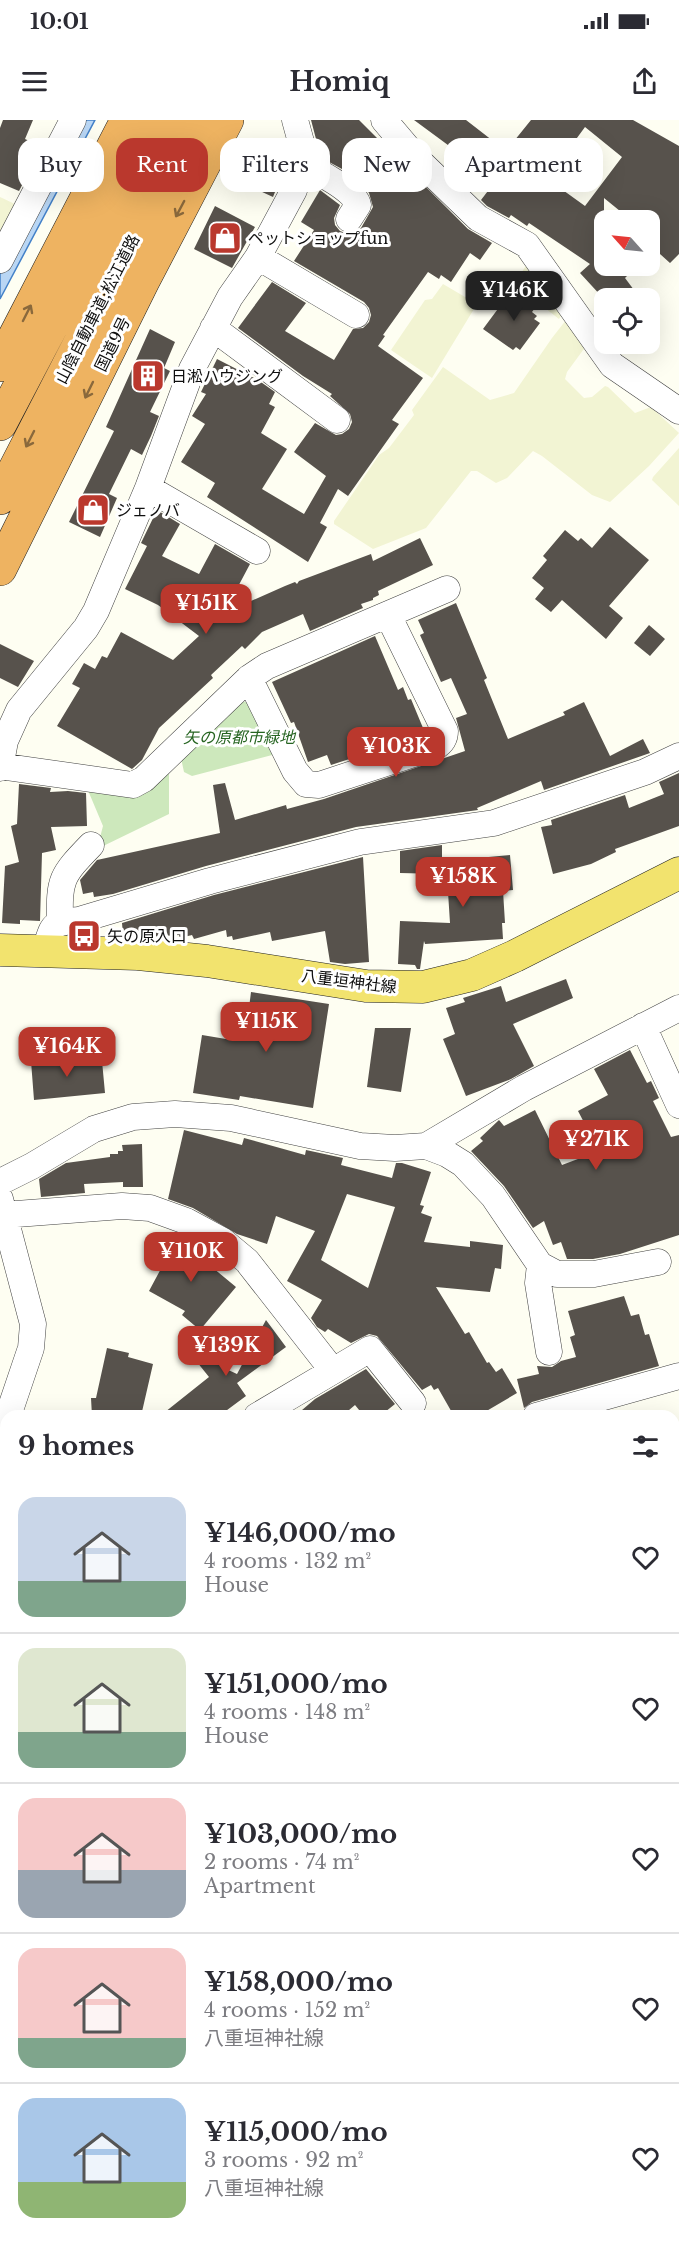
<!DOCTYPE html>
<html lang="en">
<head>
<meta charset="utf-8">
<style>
  body { margin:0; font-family:"Libre Baskerville","Noto Sans JP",serif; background:#f7f7f7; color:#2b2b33; height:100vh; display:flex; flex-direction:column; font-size:22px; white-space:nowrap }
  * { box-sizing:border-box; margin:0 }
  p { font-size:20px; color:#7c7c81 }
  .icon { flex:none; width:33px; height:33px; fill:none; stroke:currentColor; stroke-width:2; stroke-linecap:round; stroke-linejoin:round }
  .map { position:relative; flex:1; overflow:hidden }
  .details { position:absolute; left:0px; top:1290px; width:680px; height:834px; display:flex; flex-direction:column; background:#fff; border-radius:18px 18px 0 0; box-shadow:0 6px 24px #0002 }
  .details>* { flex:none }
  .banner { position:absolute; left:18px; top:18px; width:644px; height:54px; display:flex; gap:12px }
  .needle { width:39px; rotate:297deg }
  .controls { position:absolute; left:594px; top:90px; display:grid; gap:12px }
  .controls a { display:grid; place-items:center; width:66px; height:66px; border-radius:12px; background:#fff; box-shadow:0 6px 24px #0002; font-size:30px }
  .price { position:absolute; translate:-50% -51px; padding:0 14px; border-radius:12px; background:#ba382d; color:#fff; font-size:20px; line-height:39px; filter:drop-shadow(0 2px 3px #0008) }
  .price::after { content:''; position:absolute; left:50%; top:36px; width:18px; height:14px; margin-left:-9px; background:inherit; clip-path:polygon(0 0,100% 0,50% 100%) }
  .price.selected { background:#222; color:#fff }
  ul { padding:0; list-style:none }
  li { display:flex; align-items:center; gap:18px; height:150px; padding:0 18px }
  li+li { border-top:2px solid #e1e1e2 }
  li span { display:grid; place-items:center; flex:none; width:168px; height:120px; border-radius:18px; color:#555 }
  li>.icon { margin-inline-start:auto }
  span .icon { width:72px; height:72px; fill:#fffc; stroke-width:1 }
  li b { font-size:26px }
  h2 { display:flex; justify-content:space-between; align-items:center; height:72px; padding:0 18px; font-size:26px }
  .chip { padding:0 21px; border-radius:18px; background:#fff; box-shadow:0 6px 24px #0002; font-size:21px; line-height:54px }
  .chip.selected { background:#ba382d; color:#fff }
  .status { display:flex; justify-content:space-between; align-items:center; height:42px; padding:0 30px; background:#fff; direction:ltr }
  .status svg { height:16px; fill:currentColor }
  header { display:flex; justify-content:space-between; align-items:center; height:78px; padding:0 18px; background:#fff; font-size:27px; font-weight:800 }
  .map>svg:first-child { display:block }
</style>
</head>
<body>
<div class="status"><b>10:01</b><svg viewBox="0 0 49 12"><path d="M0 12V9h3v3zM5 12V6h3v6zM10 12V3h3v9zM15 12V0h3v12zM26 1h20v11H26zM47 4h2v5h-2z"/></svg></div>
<header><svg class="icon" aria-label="menu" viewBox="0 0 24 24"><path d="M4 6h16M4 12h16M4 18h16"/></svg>Homiq<svg class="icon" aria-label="share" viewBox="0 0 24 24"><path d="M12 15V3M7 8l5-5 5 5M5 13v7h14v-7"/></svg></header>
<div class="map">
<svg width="679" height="2124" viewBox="0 0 679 2124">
  <rect width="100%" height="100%" fill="#fefef2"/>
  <path fill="#f2f4d3" d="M 0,77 L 17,85 L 0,116 Z
    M 533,135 L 572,178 L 559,199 L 514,164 Z
    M 443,164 L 477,184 L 432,258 L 391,230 L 425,180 L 432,179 Z
    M 577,186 L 597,211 L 567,252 L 565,259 L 584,278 L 592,277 L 605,266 L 608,267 L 635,293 L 651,287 L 679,313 L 649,346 L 610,382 L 592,375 L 542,336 L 533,331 L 507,358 L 496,363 L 477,351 L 471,351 L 426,408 L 373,429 L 334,404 L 334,401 L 379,335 L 389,328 L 414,295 L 412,290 L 443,247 L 490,280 L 514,273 L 552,218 Z
    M 679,328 L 679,386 L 652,360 L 653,357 Z
    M 263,2118 L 414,2118 L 414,2124 L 263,2124 Z"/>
  <path fill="#cde8bc" d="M 240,581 L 250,583 L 276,634 L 192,656 L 184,652 L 181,638 Z
    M 169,650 L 169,694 L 97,729 L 103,706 L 87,668 L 141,676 Z"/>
  <path fill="#b9d6f4" stroke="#4381c8" stroke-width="1.5" d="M 79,0 L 95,0 L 0,179 L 0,150 Z"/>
  <path fill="#57524c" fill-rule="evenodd" d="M 3,0 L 33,0 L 25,19 L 42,27 L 19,71 L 0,63 L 0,8 Z
    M 311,0 L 359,0 L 468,109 L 492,123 L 480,140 L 470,133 L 451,162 L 441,155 L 439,159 L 428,152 L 383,215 L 385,216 L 378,226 L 423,258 L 392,300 L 399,304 L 348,376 L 338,369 L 320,403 L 327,407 L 308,442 L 207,377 L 215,363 L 181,342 L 205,304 L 192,296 L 206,274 L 201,272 L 217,239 L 258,260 L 275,272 L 269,284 L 275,287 L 261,313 L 287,329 L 262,369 L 304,394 L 326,356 L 294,332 L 315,303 L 336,315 L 342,314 L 349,309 L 352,302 L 350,294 L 330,276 L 332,274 L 303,256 L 238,208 L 272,162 L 306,183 L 285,211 L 334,240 L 353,209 L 363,208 L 369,202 L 371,195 L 369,188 L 364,182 L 294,141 L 314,110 L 301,102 L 320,70 L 340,85 L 334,98 L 335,105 L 340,111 L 348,114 L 355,113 L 361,108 L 373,87 L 369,73 L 360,62 L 342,49 L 318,36 L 325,27 L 316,19 Z
    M 414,0 L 466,0 L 506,31 L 531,0 L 633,0 L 679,26 L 679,134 L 670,143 L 650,125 L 650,100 L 631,100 L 604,78 L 604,146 L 617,146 L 627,156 L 625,158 L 640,178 L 603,178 L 580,153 L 590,144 L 529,103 L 527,106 L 511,95 L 509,98 L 487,86 L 481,80 L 494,63 L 469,45 L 471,42 ZM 585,7 L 622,37 L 585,86 L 542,55 L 570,19 L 574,22 Z
    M 244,27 L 283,45 L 281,57 L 273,77 L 229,57 Z
    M 215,86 L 255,107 L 232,148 L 194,129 Z
    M 520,172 L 537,185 L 532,192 L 537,196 L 534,199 L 540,203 L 520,230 L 516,227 L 513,230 L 483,209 L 506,178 L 508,179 L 510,175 L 516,179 Z
    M 150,209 L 175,222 L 164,248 L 170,251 L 150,292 L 159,296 L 151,316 L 142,335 L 131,329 L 109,374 L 117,378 L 100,417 L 69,402 L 114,311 L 106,307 Z
    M 157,390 L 180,404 L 162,436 L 199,454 L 215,424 L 250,444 L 224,493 L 285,466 L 295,462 L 297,464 L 299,461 L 371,434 L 373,441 L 420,418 L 433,445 L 378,471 L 379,475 L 373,478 L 373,480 L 361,484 L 363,488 L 310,511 L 303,494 L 262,512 L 245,529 L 242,526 L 211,555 L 213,558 L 159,608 L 142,640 L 132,649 L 57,606 L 80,568 L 72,564 L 84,543 L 95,549 L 102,536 L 107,538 L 121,512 L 173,540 L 199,516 L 158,485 L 125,469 L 147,426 L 141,423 Z
    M 610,407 L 649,440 L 609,486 L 623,498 L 606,519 L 562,480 L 551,492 L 535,479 L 544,468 L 532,458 L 547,440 L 543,436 L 565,410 L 578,421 L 581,418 L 592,428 Z
    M 456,483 L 487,558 L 484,560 L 508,619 L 565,595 L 563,592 L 584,582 L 610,636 L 643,619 L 650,633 L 544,670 L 541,661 L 477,688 L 478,690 L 356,707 L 206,746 L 113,774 L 94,777 L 93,772 L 83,774 L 80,760 L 97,740 L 220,713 L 213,665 L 225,663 L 235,700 L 286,685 L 287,689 L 324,679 L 465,631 L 456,598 L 467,594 L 451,558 L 441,562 L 420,515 L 424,513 L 418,500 Z
    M 649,505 L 665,519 L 650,536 L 634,523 Z
    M 375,516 L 398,570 L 403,567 L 408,580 L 411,579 L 423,608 L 409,613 L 411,619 L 331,645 L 327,635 L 308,642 L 294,602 L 291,603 L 272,562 Z
    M 0,524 L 34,541 L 18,567 L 0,558 Z
    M 679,653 L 679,706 L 615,729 L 616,732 L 591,744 L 553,754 L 541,707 L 552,705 L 551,700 L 625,675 L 629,688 L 664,674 L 659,662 Z
    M 19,664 L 51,668 L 50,672 L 68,671 L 86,673 L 87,706 L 51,707 L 56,730 L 42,733 L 40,801 L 20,800 L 20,804 L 2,803 L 5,746 L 19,742 L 11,706 L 17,704 Z
    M 442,725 L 442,754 L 400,753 L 400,731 Z
    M 510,735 L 513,770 L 503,771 L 505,803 L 502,803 L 503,819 L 425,824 L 424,821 L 420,849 L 417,849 L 415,845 L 398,844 L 400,801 L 450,803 L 446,741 Z
    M 363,737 L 369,842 L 345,844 L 330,842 L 325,811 L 272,821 L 270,812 L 233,820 L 232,816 L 227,817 L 226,810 L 194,819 L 192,815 L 180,818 L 179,815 L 147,817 L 137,816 L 137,814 L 123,815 L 122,803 L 214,775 Z
    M 566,859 L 573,878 L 513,904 L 534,946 L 511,959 L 466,976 L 443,919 L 455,914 L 446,888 L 465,882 L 463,878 L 501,866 L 506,882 Z
    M 251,872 L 329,884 L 313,988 L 240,976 L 239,980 L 193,973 L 202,915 L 232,920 L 237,886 L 249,888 Z
    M 375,908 L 411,908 L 401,972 L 367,967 Z
    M 630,930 L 647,963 L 651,961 L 659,978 L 653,981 L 671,1017 L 679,1015 L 679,1115 L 620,1134 L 593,1139 L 567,1139 L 561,1122 L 553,1125 L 544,1101 L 533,1108 L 504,1066 L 471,1031 L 483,1021 L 480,1018 L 499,1000 L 504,1006 L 535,990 L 562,1045 L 599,1031 L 578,991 L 608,975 L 594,949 Z
    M 91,936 L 91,943 L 102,941 L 105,973 L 34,980 L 31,941 Z
    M 184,1010 L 242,1025 L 244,1018 L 305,1035 L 306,1030 L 343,1038 L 341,1045 L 392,1058 L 396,1043 L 402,1043 L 431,1052 L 420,1085 L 424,1086 L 421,1093 L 432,1097 L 424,1122 L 470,1127 L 470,1121 L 503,1125 L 501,1149 L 495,1148 L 490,1172 L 436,1167 L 465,1214 L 469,1212 L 487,1243 L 489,1242 L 496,1252 L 502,1248 L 517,1273 L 478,1296 L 454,1296 L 438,1268 L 434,1270 L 431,1265 L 422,1270 L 377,1216 L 369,1214 L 351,1223 L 328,1209 L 325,1212 L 317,1207 L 311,1198 L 322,1180 L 287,1161 L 315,1111 L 276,1096 L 267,1124 L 237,1114 L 193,1088 L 168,1079 ZM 347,1074 L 395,1087 L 368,1168 L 321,1140 Z
    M 142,1024 L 143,1067 L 123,1067 L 123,1062 L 84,1064 L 85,1073 L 41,1077 L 39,1059 L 66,1043 L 110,1037 L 110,1034 L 118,1034 L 118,1031 L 123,1031 L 122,1025 Z
    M 179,1115 L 206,1129 L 201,1138 L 236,1167 L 200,1210 L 182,1195 L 185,1191 L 149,1171 Z
    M 624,1176 L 631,1196 L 639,1194 L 645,1215 L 649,1214 L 659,1246 L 532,1282 L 524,1288 L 517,1259 L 539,1254 L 537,1246 L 552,1247 L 561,1241 L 576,1237 L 570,1217 L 575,1215 L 568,1191 Z
    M 266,1200 L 286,1227 L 237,1263 L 246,1276 L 219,1296 L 160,1296 L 209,1257 L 189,1232 L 201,1238 L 237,1211 L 224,1248 L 237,1254 Z
    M 107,1228 L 129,1233 L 128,1237 L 153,1244 L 141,1296 L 92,1296 L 91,1278 L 96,1278 Z
    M 366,1249 L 395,1284 L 380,1296 L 364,1296 L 355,1285 L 342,1296 L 295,1296 L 315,1279 Z"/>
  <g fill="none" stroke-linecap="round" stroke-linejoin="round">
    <defs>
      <path id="minor" d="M 384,0 L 417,39 L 478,98 L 527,125 L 612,245 L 679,291
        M 302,45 C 316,50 356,71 358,85 L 349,99
        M 258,137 L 356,195
        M 0,140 L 73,0
        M 213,208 L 337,300
        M 148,368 L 257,431
        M 249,558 L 295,651 L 306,664 L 319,665 L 435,627 C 442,623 445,619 445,611 L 388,495
        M 0,646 L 133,665 L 144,659 L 249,558 L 267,546 L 447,469
        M 0,648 L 5,621 L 19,590 L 86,508 L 96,491 L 148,368 L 192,249 L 230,177 L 258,137 L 294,70 L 302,45 L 301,22 L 295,0
        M 60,802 C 59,759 61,756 91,725
        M 44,832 C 54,805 49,803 79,800 L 210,761 L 360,722 L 494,703 L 645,652 L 679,636
        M 643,906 L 679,985
        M 426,1026 L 524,968 L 679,888
        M 0,1062 L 32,1046 L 94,1009 L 133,997 L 175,994 L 231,998 L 360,1026 L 395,1028 L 426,1026 L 447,1034 L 463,1044 L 493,1076 L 540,1145 L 557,1154 L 594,1154 L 658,1142
        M 0,1079 L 33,1204 L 31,1228 L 8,1296
        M 3,1095 L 122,1086 L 150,1088 L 186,1101 L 223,1121 L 247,1141 L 333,1251 L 370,1229 L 413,1283
        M 540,1145 L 538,1163 L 549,1232
        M 257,1296 L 333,1251
        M 536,1296 L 679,1256
        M 0,1319 L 6,1301
        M 0,1406 L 6,1420
        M 0,1462 L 6,1453
        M 674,1500 L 679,1500
        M 0,1656 L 6,1656
        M 674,1695 L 679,1695
        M 0,1812 L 6,1812
        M 674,1862 L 679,1864
        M 674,2096 L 679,2090
        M 430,2118 L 430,2124
        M 47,2124 L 47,2118
        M 244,2124 L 244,2118
        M 649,2124 L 655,2118"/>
      <path id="major" d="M 0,830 L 138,834 L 207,841 L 366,866 L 423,867 L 472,855 L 515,836 L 679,753"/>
      <path id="highway" d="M 0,245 L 127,0
        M 0,304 L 160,0
        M 0,378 L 195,0
        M 0,449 L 143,161 L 227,0"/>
    </defs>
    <use href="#minor" stroke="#424242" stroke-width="27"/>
    <use href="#major" stroke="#202020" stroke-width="33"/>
    <use href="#highway" stroke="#202020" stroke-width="34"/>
    <use href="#minor" stroke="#fff" stroke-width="26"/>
    <use href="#major" stroke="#f2e36e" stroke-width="32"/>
    <use href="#highway" stroke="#eeb361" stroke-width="33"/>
  </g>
  <defs><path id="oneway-shaft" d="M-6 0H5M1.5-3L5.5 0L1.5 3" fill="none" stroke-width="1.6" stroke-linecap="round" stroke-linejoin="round" transform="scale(1.5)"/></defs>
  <g stroke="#8a693c">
    <use href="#oneway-shaft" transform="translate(180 89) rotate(118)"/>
    <use href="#oneway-shaft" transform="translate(27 193) rotate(-63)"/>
    <use href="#oneway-shaft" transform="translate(89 270) rotate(116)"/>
    <use href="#oneway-shaft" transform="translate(30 319) rotate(117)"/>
  </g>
  <defs>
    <symbol id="shop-square" viewBox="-11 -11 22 22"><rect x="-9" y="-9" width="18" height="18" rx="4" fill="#ba382d" stroke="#fff"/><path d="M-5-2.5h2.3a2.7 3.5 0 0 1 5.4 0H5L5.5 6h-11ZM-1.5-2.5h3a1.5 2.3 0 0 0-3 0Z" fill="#fff"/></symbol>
    <symbol id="building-square" viewBox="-11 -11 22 22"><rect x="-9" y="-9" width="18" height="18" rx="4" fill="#ba382d" stroke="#fff"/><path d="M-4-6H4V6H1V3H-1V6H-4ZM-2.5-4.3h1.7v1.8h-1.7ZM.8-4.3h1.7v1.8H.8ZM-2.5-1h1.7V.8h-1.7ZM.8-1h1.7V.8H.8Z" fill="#fff"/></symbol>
    <symbol id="bus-square" viewBox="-11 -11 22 22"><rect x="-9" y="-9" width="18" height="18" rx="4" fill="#ba382d" stroke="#fff"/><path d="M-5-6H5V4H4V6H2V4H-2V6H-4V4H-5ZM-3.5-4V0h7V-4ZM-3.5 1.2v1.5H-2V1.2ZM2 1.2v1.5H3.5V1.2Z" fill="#fff"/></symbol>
  </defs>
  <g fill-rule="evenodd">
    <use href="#shop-square" x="206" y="99" width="38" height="38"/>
    <use href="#building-square" x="129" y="237" width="38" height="38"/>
    <use href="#shop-square" x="74" y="371" width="38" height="38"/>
    <use href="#bus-square" x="65" y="797" width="38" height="38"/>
  </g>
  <g text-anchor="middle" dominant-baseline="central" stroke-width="6" stroke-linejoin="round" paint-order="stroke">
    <g font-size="16" fill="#0f0f0f" stroke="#fff" text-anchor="start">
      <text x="248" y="118">ペットショップfun</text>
      <text x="171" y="256">日淞ハウジング</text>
      <text x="116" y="390">ジェノバ</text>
      <text x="107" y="816">矢の原入口</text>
    </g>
    <g font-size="16" fill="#0f0f0f" stroke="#fff">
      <text transform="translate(97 189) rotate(-63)">山陰自動車道;松江道路</text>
      <text transform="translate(112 224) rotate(-64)">国道9号</text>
      <text transform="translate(349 861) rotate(7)">八重垣神社線</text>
    </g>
    <g font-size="16" font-style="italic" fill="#276522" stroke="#fff">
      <text x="239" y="617">矢の原都市緑地</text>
    </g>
  </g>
</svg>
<div class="controls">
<a><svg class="needle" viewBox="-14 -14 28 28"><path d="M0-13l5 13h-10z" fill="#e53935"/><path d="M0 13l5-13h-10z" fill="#7c7c81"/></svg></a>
<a><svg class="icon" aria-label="locate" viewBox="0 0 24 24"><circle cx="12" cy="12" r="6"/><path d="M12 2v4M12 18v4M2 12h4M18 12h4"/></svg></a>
</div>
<b class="price selected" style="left:514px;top:202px">¥146K</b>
<b class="price" style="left:206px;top:515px">¥151K</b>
<b class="price" style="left:396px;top:658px">¥103K</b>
<b class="price" style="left:463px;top:788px">¥158K</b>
<b class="price" style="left:266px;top:933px">¥115K</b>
<b class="price" style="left:67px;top:958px">¥164K</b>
<b class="price" style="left:596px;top:1051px">¥271K</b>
<b class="price" style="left:191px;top:1163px">¥110K</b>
<b class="price" style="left:226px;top:1257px">¥139K</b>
<div class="banner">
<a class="chip">Buy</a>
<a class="chip selected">Rent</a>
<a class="chip">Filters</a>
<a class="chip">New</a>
<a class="chip">Apartment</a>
</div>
<section class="details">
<h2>9 homes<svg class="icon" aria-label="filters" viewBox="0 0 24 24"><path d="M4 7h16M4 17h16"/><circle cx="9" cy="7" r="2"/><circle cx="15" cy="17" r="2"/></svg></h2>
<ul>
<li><span style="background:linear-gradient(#c9d6e8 70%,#7fa58c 0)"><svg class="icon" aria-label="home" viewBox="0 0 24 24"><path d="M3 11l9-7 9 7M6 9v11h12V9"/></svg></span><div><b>¥146,000/mo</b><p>4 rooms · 132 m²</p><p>House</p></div><svg class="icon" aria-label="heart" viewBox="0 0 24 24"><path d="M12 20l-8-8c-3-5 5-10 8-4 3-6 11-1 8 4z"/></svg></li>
<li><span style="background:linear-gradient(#dfe7d0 70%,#7fa58c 0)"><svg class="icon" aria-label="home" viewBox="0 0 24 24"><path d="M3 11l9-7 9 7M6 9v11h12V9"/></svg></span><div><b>¥151,000/mo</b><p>4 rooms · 148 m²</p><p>House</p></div><svg class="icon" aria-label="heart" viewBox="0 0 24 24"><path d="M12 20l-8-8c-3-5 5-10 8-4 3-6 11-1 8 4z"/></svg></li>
<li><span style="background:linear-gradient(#f6c9c9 60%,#9aa5b1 0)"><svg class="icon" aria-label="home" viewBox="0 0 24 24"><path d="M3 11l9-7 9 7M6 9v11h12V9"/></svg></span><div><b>¥103,000/mo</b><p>2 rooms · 74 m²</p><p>Apartment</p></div><svg class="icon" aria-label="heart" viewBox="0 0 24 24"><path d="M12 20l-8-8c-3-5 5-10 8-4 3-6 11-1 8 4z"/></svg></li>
<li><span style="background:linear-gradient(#f6c9c9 75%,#7fa58c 0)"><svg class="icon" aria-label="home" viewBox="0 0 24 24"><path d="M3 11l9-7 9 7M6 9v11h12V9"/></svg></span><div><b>¥158,000/mo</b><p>4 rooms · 152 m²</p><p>八重垣神社線</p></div><svg class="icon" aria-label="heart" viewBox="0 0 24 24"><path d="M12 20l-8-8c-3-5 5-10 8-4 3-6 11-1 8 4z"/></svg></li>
<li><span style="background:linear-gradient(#a9c7e8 70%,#8fb573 0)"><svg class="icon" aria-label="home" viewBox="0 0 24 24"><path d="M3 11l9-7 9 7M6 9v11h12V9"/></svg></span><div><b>¥115,000/mo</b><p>3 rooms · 92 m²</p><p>八重垣神社線</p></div><svg class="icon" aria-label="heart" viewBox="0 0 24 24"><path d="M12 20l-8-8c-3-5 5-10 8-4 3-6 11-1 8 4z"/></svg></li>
</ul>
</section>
</div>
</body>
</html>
